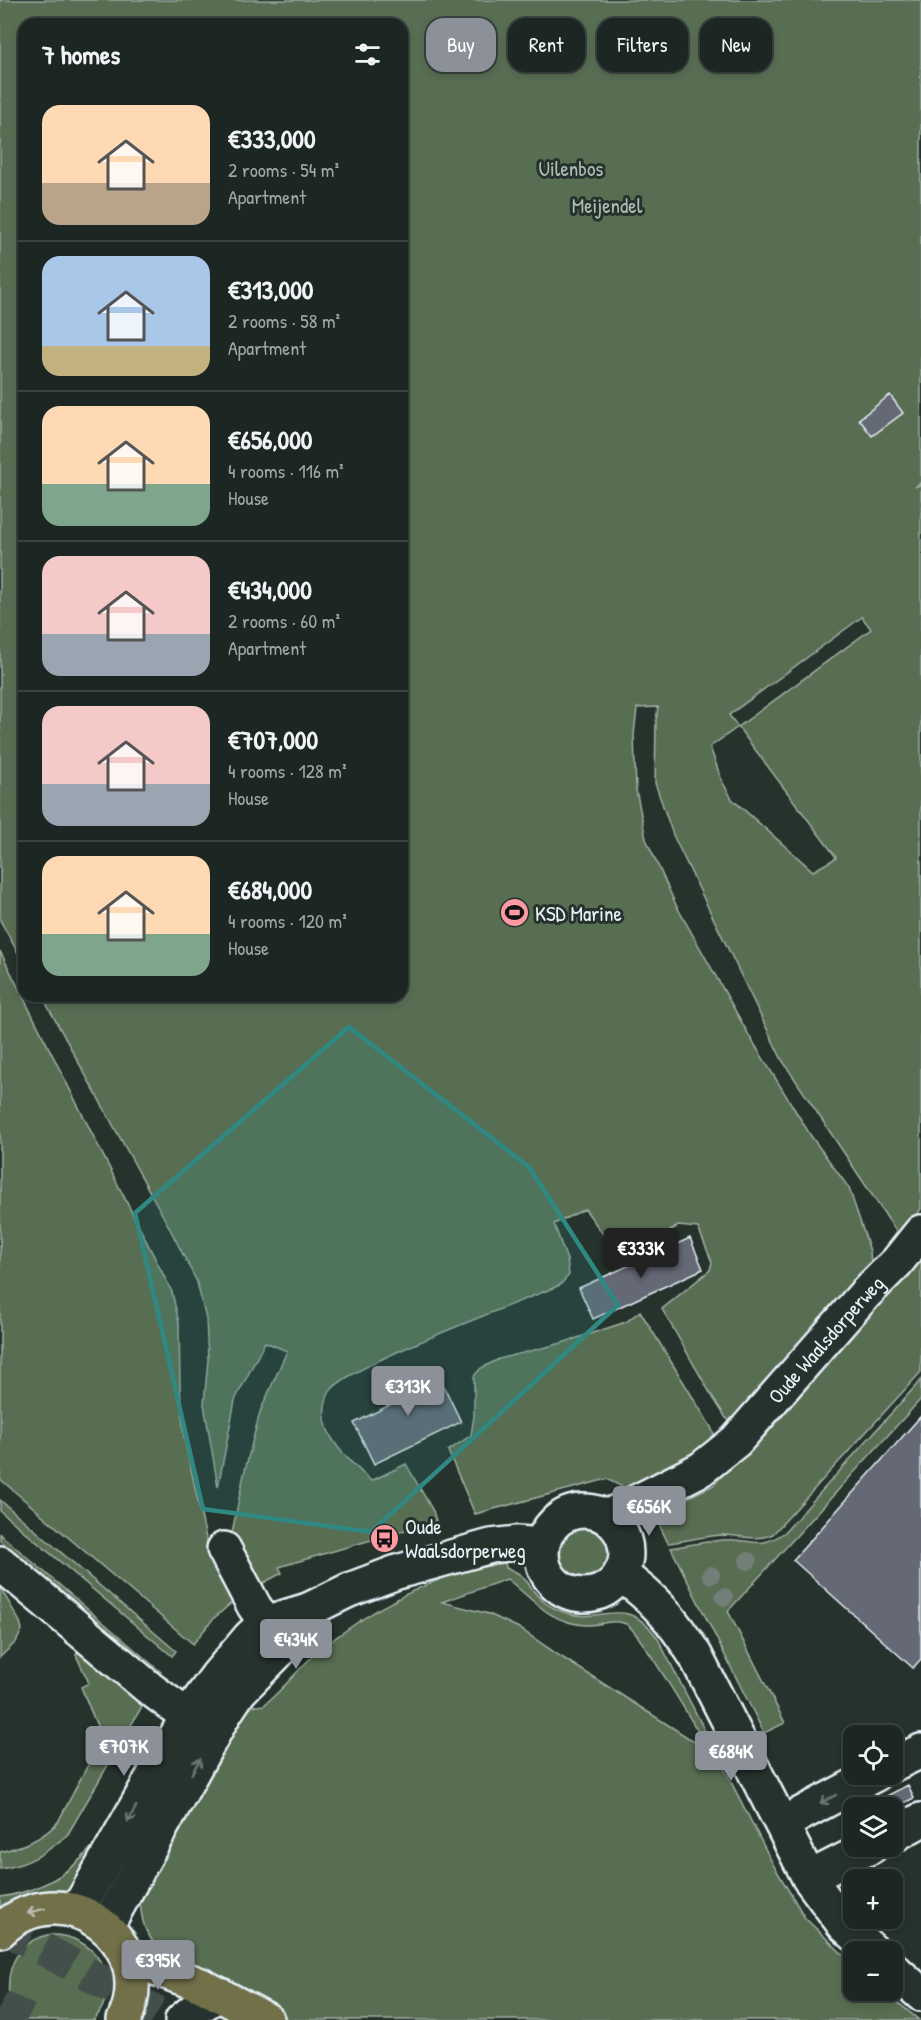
<!DOCTYPE html>
<html lang="en">
<head>
<meta charset="utf-8">
<style>
  body { margin:0; font-family:"Patrick Hand",sans-serif; background:#29322f; color:#f1f3f6; height:100vh; display:flex; flex-direction:column; font-size:22px; white-space:nowrap }
  * { box-sizing:border-box; margin:0 }
  p { font-size:20px; color:#a0a5a5 }
  .icon { flex:none; width:33px; height:33px; fill:none; stroke:currentColor; stroke-width:2; stroke-linecap:round; stroke-linejoin:round }
  .map { position:relative; flex:1; overflow:hidden }
  .panel { position:absolute; left:18px; top:18px; width:390px; height:984px; display:flex; flex-direction:column; background:#1c2622; border-radius:18px; box-shadow:0 3px 9px #0003,0 0 0 2px #3a4340 }
  .panel>* { flex:none }
  .top-card { position:absolute; left:426px; top:18px; width:405px; height:54px; display:flex; gap:12px }
  .fabs { position:absolute; left:843px; top:1725px; display:grid; gap:12px }
  .fabs a { display:grid; place-items:center; width:60px; height:60px; border-radius:12px; background:#1c2622; box-shadow:0 3px 9px #0003,0 0 0 2px #3a4340; font-size:30px }
  .price { position:absolute; translate:-50% -51px; padding:0 14px; border-radius:6px; background:#8c9099; color:#fff; font-size:20px; line-height:39px; filter:drop-shadow(0 2px 3px #0008) }
  .price::after { content:''; position:absolute; left:50%; top:36px; width:18px; height:14px; margin-left:-9px; background:inherit; clip-path:polygon(0 0,100% 0,50% 100%) }
  .price.on { background:#222; color:#fff }
  ul { padding:0; list-style:none }
  li { display:flex; align-items:center; gap:18px; height:150px; padding:0 24px }
  li+li { border-top:2px solid #3a4340 }
  li span { display:grid; place-items:center; flex:none; width:168px; height:120px; border-radius:18px; color:#555 }
  li>.icon { margin-inline-start:auto }
  span .icon { width:72px; height:72px; fill:#fffc; stroke-width:1 }
  li b { font-size:26px }
  h2 { display:flex; justify-content:space-between; align-items:center; height:72px; padding:0 24px; font-size:26px }
  .chip { padding:0 21px; border-radius:18px; background:#1c2622; box-shadow:0 3px 9px #0003,0 0 0 2px #3a4340; font-size:21px; line-height:54px }
  .chip.on { background:#8c9099; color:#fff }
  .map>svg:first-child { display:block }
</style>
</head>
<body>
<div class="map">
<svg width="921" height="2020" viewBox="0 0 921 2020">
  <rect width="100%" height="100%" fill="#26332d"/>
  <filter id="ink" filterUnits="userSpaceOnUse"><feTurbulence type="fractalNoise" baseFrequency=".0167" numOctaves="2"/><feDisplacementMap in="SourceGraphic" scale="12" xChannelSelector="R" yChannelSelector="G"/><feConvolveMatrix kernelMatrix="1 2 1 2 8 2 1 2 1" color-interpolation-filters="sRGB"/></filter>
  <g filter="url(#ink)">
    <path fill="#586e52" stroke="#a0b0a5" stroke-width="1.5" fill-rule="evenodd" d="M 0,0 L 921,0 L 921,482 L 915,487 L 921,484 L 921,1209 L 901,1235 L 898,1234 L 782,1060 L 673,835 L 655,783 L 656,721 L 658,707 L 637,708 L 634,735 L 636,790 L 646,839 L 676,905 L 750,1037 L 811,1136 L 849,1188 L 870,1251 L 871,1264 L 794,1349 L 732,1423 L 726,1418 L 709,1391 L 662,1309 L 710,1270 L 712,1262 L 698,1228 L 678,1226 L 639,1250 L 625,1252 L 612,1247 L 585,1209 L 554,1224 L 567,1260 L 569,1275 L 560,1285 C 524,1301 341,1367 329,1393 C 312,1431 347,1458 371,1481 L 406,1464 L 433,1511 L 436,1521 L 279,1567 L 282,1573 L 256,1587 L 230,1543 L 244,1474 L 260,1412 L 287,1351 L 265,1342 L 235,1400 L 218,1487 L 204,1404 L 208,1359 L 206,1319 L 197,1282 L 168,1225 L 42,996 L 402,996 L 402,24 L 24,24 L 24,964 L 0,920 ZM 862,617 L 871,629 L 738,727 L 729,715 ZM 738,727 L 836,857 L 836,858 L 813,871 L 732,799 L 722,781 L 710,747 Z
      M 0,951 L 172,1292 L 179,1323 L 180,1388 L 184,1436 L 208,1548 L 237,1598 L 213,1619 L 193,1644 L 0,1479 Z
      M 921,1257 L 921,1372 L 773,1534 C 756,1542 740,1535 721,1535 C 704,1536 685,1541 668,1543 L 654,1514 L 714,1485 Z
      M 640,1311 L 711,1427 L 716,1439 L 667,1468 L 624,1488 L 607,1479 L 475,1514 L 448,1451 L 471,1435 L 474,1416 L 474,1376 L 481,1368 L 499,1359 L 562,1343 L 626,1322 Z
      M 921,1380 L 921,1399 L 728,1611 L 785,1723 L 764,1733 L 671,1548 C 688,1545 705,1542 722,1540 C 751,1537 757,1552 785,1532 Z
      M 0,1500 L 176,1651 L 172,1656 L 0,1511 Z
      M557 1553a26 26 0 1 1 52 0a26 26 0 1 1-52 0Z
      M 0,1534 L 161,1672 L 157,1676 L 0,1541 Z
      M 505,1563 L 506,1568 C 530,1575 527,1588 543,1601 C 549,1606 557,1610 564,1612 C 602,1626 624,1592 657,1637 L 774,1866 L 805,1918 L 853,1964 L 854,1990 L 884,1991 L 919,2020 L 289,2020 L 164,1955 C 145,1935 140,1921 140,1894 L 227,1725 L 250,1705 L 257,1706 L 264,1705 C 283,1690 298,1669 316,1653 C 368,1610 438,1571 505,1563 ZM 507,1579 C 533,1599 549,1623 585,1625 C 599,1626 612,1618 626,1624 C 638,1629 699,1733 709,1751 L 560,1656 L 519,1628 L 489,1614 L 442,1602 Z
      M 0,1587 L 20,1622 L 22,1630 L 16,1642 L 0,1657 Z
      M 79,1650 L 144,1703 L 68,1834 C 47,1853 28,1865 0,1869 L 0,1852 C 23,1846 42,1840 58,1822 L 102,1738 L 81,1687 L 89,1683 L 76,1655 Z
      M 106,1829 L 73,1889 L 0,1912 L 0,1897 C 48,1890 79,1868 106,1829 Z
      M 47,1935 C 95,1932 126,1981 94,2020 L 17,2020 C 0,1988 8,1944 47,1935 Z"/>
    <path fill="#656774" stroke="#e8f1f8" stroke-width="1.5" d="M 890,395 L 903,413 L 872,436 L 859,419 Z
      M 690,1238 L 703,1269 L 593,1319 L 579,1288 Z
      M 422,1372 L 426,1380 L 438,1374 L 461,1422 L 374,1464 L 354,1423 L 390,1405 L 383,1390 Z
      M 921,1416 L 921,1659 L 913,1668 L 793,1560 Z
      M 908,1785 L 914,1798 L 892,1809 L 892,1808 L 873,1808 L 871,1804 Z"/>
    <g fill="none" stroke-linecap="round" stroke-linejoin="round">
      <path stroke="#43504b" stroke-width="33" stroke-dasharray="33 16" stroke-linecap="butt" d="M 0,1925 L 171,2020
        M 0,2006 L 27,2020"/>
      <defs>
        <g id="minor">
          <circle cx="584" cy="1553" r="42"/>
          <path id="s1" d="M 607,1517 L 701,1469 L 736,1441 L 865,1294 L 897,1262 L 921,1232"/>
          <path d="M 224,1549 L 254,1606 L 278,1641"/>
          <path d="M 0,1563 L 149,1688 L 206,1730"/>
          <path d="M 620,1574 C 655,1599 672,1619 695,1655 L 809,1878 L 844,1925 L 874,1952"/>
          <path d="M 892,1765 L 921,1751"/>
          <path d="M 782,1824 L 876,1774"/>
          <path d="M 892,1836 L 921,1820"/>
          <path d="M 809,1878 L 872,1846"/>
          <path d="M 77,1911 L 187,1717 L 217,1676 L 250,1637 L 265,1623 L 308,1610 L 349,1590 L 397,1572 L 491,1546 L 517,1543 L 542,1545"/>
          <path d="M 106,1927 L 225,1713 L 239,1692 L 283,1647 L 308,1610"/>
          <path d="M 892,1968 L 921,1994"/>
          <path d="M 182,2020 L 195,2009 L 219,1994"/>
        </g>
        <path id="major" d="M 0,1931 C 63,1870 161,1941 124,2020
          M 127,1958 L 201,1985 L 267,2020"/>
      </defs>
      <use href="#minor" stroke="#e8f1f8" stroke-width="38"/>
      <use href="#major" stroke="#e8f1f8" stroke-width="38"/>
      <use href="#minor" stroke="#26332d" stroke-width="33"/>
      <use href="#major" stroke="#726f4a" stroke-width="33"/>
    </g>
    <g fill="#717f78">
      <circle cx="748" cy="1561" r="9"/>
      <circle cx="711" cy="1575" r="9"/>
      <circle cx="724" cy="1597" r="9"/>
    </g>
    <defs><path id="oneway-shaft" d="M-6 0H5M1.5-3L5.5 0L1.5 3" fill="none" stroke-width="1.6" stroke-linecap="round" stroke-linejoin="round" transform="scale(1.5)"/></defs>
    <g stroke="#6a7674">
      <use href="#oneway-shaft" transform="translate(196 1766) rotate(-61)"/>
      <use href="#oneway-shaft" transform="translate(828 1799) rotate(153)"/>
      <use href="#oneway-shaft" transform="translate(132 1814) rotate(119)"/>
    </g>
    <use stroke="#b9bdb2" href="#oneway-shaft" transform="translate(36 1911) rotate(165)"/>
  </g>
  <path fill="#308883" fill-opacity="0.2" stroke="#308883" stroke-width="4.5" stroke-linejoin="round" d="M 349,1027 L 529,1167 L 618,1305 L 371,1532 L 203,1509 L 135,1213 Z"/>
  <defs>
    <symbol id="stadium-disc" viewBox="-11 -11 22 22"><circle r="9.5" fill="#ff9aa2" stroke="#26332d"/><path d="M0-5a6.5 5 0 1 0 0 10a6.5 5 0 1 0 0-10ZM-3.5-1.8h7v3.6h-7Z" fill="#111"/></symbol>
    <symbol id="bus-disc" viewBox="-11 -11 22 22"><circle r="9.5" fill="#ff9aa2" stroke="#26332d"/><path d="M-5-6H5V4H4V6H2V4H-2V6H-4V4H-5ZM-3.5-4V0h7V-4ZM-3.5 1.2v1.5H-2V1.2ZM2 1.2v1.5H3.5V1.2Z" fill="#111"/></symbol>
  </defs>
  <g fill-rule="evenodd">
    <use href="#stadium-disc" x="498" y="896" width="33" height="33"/>
    <use href="#bus-disc" x="368" y="1522" width="33" height="33"/>
  </g>
  <g text-anchor="middle" dominant-baseline="central" stroke-width="6" stroke-linejoin="round" paint-order="stroke">
    <g font-size="21" fill="#aebdb6" stroke="#26332d">
      <text x="571" y="168">Uilenbos</text>
      <text x="607" y="205">Meijendel</text>
    </g>
    <g font-size="21" fill="#e8f1f8" stroke="#26332d" text-anchor="start">
      <text x="535" y="913">KSD Marine</text>
      <text x="405" y="1526">Oude<tspan x="405" dy="24">Waalsdorperweg</tspan></text>
    </g>
    <g font-size="21" fill="#e8f1f8" stroke="#26332d">
      <text stroke="none"><textPath href="#s1" startOffset="286">Oude Waalsdorperweg</textPath></text>
    </g>
  </g>
</svg>
<div class="fabs">
<a><svg class="icon" aria-label="locate" viewBox="0 0 24 24"><circle cx="12" cy="12" r="6"/><path d="M12 2v4M12 18v4M2 12h4M18 12h4"/></svg></a>
<a><svg class="icon" aria-label="layers" viewBox="0 0 24 24"><path d="M12 4l9 5-9 5-9-5zM3 14l9 5 9-5"/></svg></a>
<a>+</a>
<a>−</a>
</div>
<b class="price on" style="left:641px;top:1279px">€333K</b>
<b class="price" style="left:408px;top:1417px">€313K</b>
<b class="price" style="left:649px;top:1537px">€656K</b>
<b class="price" style="left:296px;top:1670px">€434K</b>
<b class="price" style="left:124px;top:1777px">€707K</b>
<b class="price" style="left:731px;top:1782px">€684K</b>
<b class="price" style="left:158px;top:1991px">€395K</b>
<div class="top-card">
<a class="chip on">Buy</a>
<a class="chip">Rent</a>
<a class="chip">Filters</a>
<a class="chip">New</a>
</div>
<section class="panel">
<h2>7 homes<svg class="icon" aria-label="filters" viewBox="0 0 24 24"><path d="M4 7h16M4 17h16"/><circle cx="9" cy="7" r="2"/><circle cx="15" cy="17" r="2"/></svg></h2>
<ul>
<li><span style="background:linear-gradient(#ffd9b3 65%,#b9a48a 0)"><svg class="icon" aria-label="home" viewBox="0 0 24 24"><path d="M3 11l9-7 9 7M6 9v11h12V9"/></svg></span><div><b>€333,000</b><p>2 rooms · 54 m²</p><p>Apartment</p></div></li>
<li><span style="background:linear-gradient(#a9c7e8 75%,#c2b280 0)"><svg class="icon" aria-label="home" viewBox="0 0 24 24"><path d="M3 11l9-7 9 7M6 9v11h12V9"/></svg></span><div><b>€313,000</b><p>2 rooms · 58 m²</p><p>Apartment</p></div></li>
<li><span style="background:linear-gradient(#ffd9b3 65%,#7fa58c 0)"><svg class="icon" aria-label="home" viewBox="0 0 24 24"><path d="M3 11l9-7 9 7M6 9v11h12V9"/></svg></span><div><b>€656,000</b><p>4 rooms · 116 m²</p><p>House</p></div></li>
<li><span style="background:linear-gradient(#f6c9c9 65%,#9aa5b1 0)"><svg class="icon" aria-label="home" viewBox="0 0 24 24"><path d="M3 11l9-7 9 7M6 9v11h12V9"/></svg></span><div><b>€434,000</b><p>2 rooms · 60 m²</p><p>Apartment</p></div></li>
<li><span style="background:linear-gradient(#f6c9c9 65%,#9aa5b1 0)"><svg class="icon" aria-label="home" viewBox="0 0 24 24"><path d="M3 11l9-7 9 7M6 9v11h12V9"/></svg></span><div><b>€707,000</b><p>4 rooms · 128 m²</p><p>House</p></div></li>
<li><span style="background:linear-gradient(#ffd9b3 65%,#7fa58c 0)"><svg class="icon" aria-label="home" viewBox="0 0 24 24"><path d="M3 11l9-7 9 7M6 9v11h12V9"/></svg></span><div><b>€684,000</b><p>4 rooms · 120 m²</p><p>House</p></div></li>
</ul>
</section>
</div>
</body>
</html>
